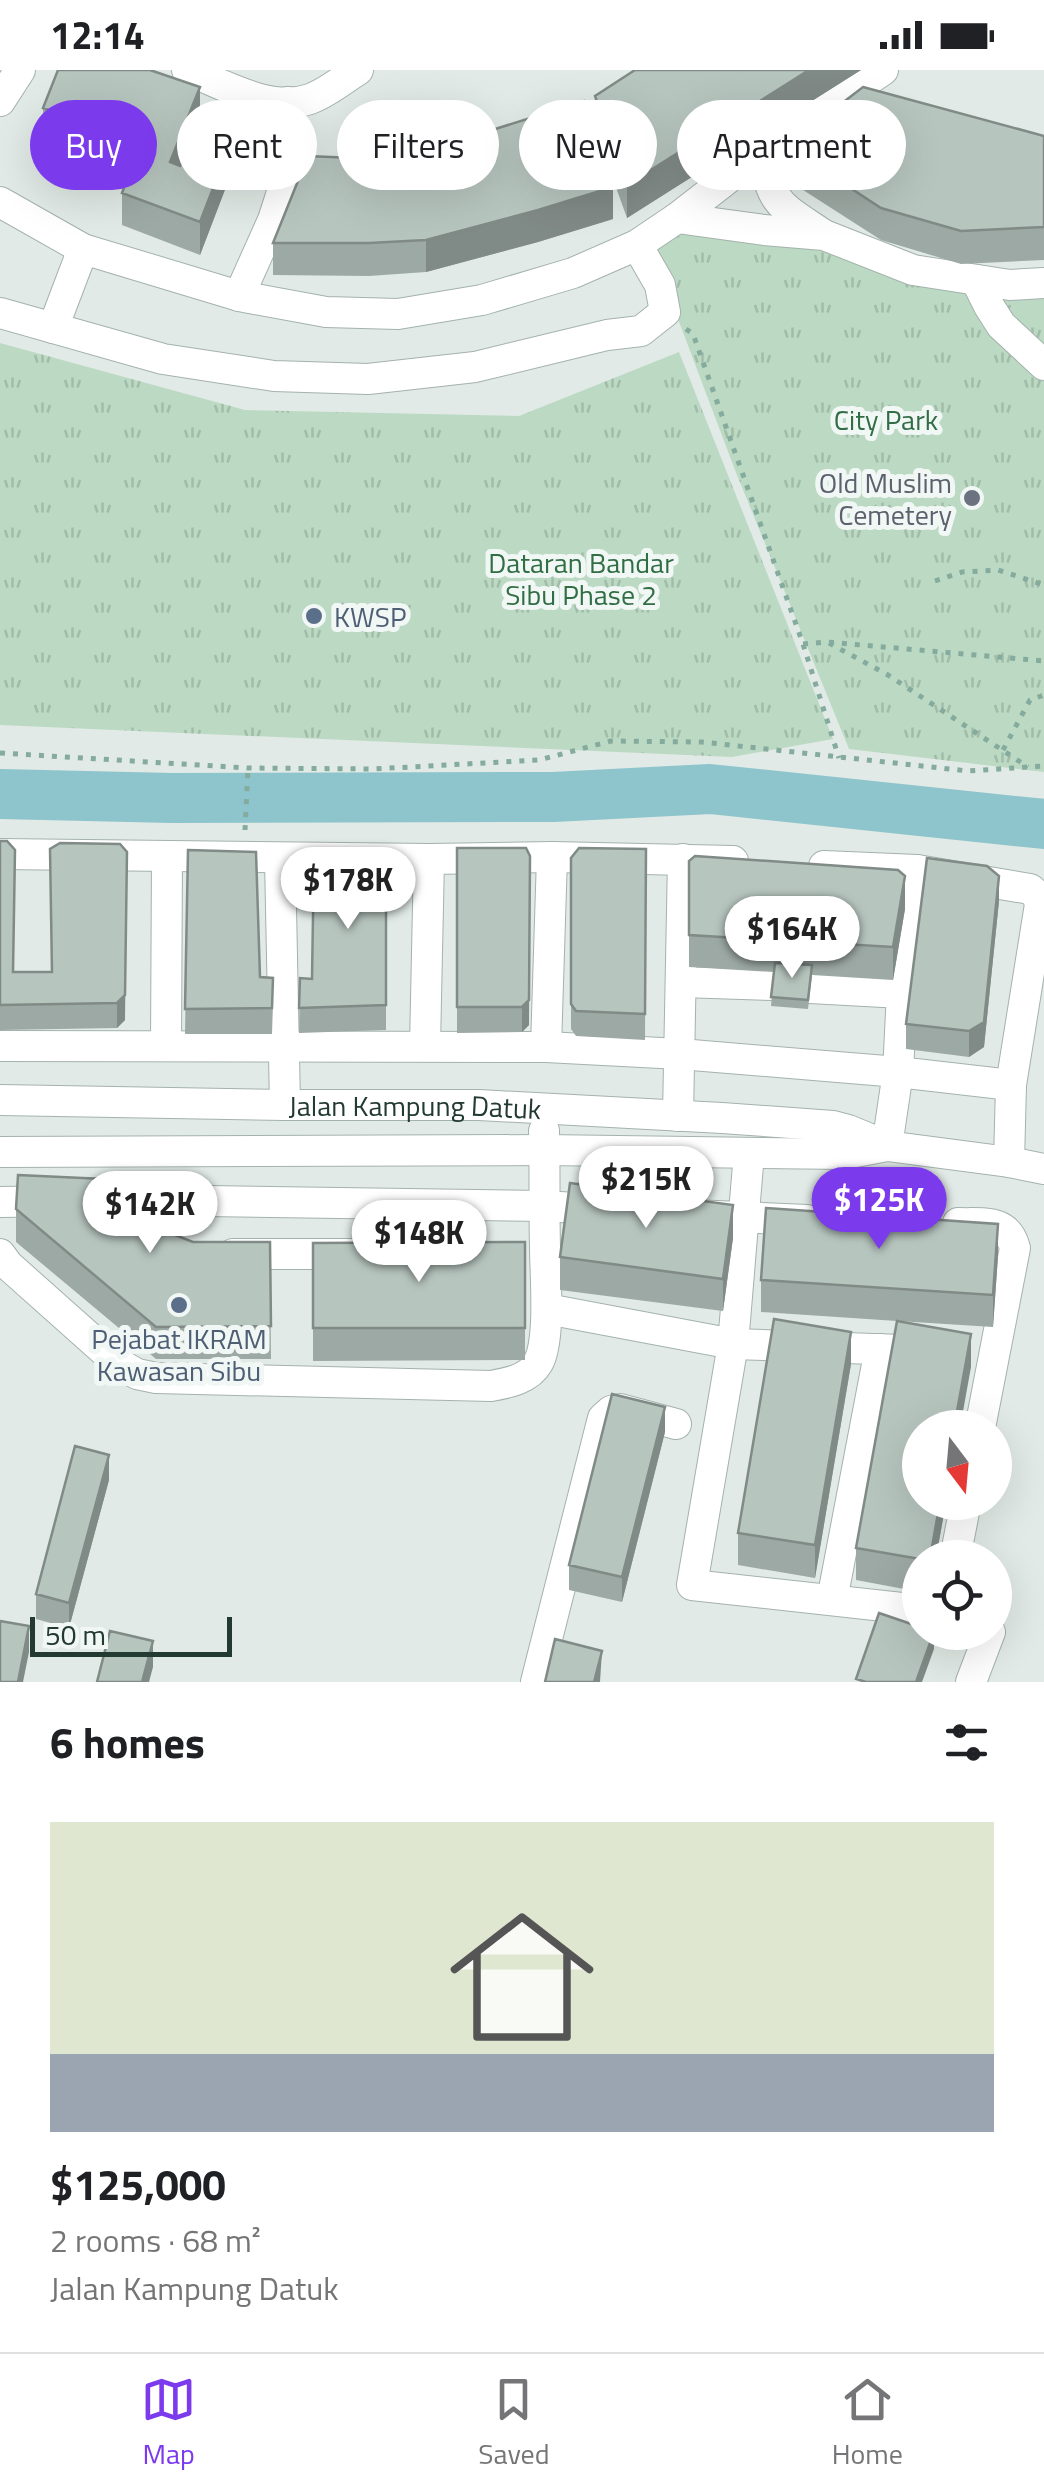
<!DOCTYPE html>
<html lang="en">
<head>
<meta charset="utf-8">
<style>
  body { margin:0; font-family:"Titillium Web",sans-serif; background:#f2f2f2; color:#202124; height:100vh; display:flex; flex-direction:column; font-size:38px; white-space:nowrap }
  * { box-sizing:border-box; margin:0 }
  p { font-size:32px; color:#757577 }
  .icon { flex:none; width:55px; height:55px; fill:none; stroke:currentColor; stroke-width:2; stroke-linecap:round; stroke-linejoin:round }
  .map { position:relative; height:1612px; overflow:hidden }
  .details { display:flex; flex-direction:column; background:#fff; flex:1 }
  .details>* { flex:none }
  .banner { position:absolute; left:30px; top:30px; width:985px; height:90px; display:flex; gap:20px }
  .needle { width:65px; rotate:164deg }
  .buttons { position:absolute; left:902px; top:1340px; display:grid; gap:20px }
  .buttons a { display:grid; place-items:center; width:110px; height:110px; border-radius:50%; background:#fff; box-shadow:0 10px 40px #0002; font-size:50px }
  .scale { position:absolute; left:30px; bottom:25px; width:202px; box-sizing:border-box; padding-left:10px; border:5px solid #233a33; border-top:0; font-size:28px; line-height:35px; white-space:nowrap; color:#233a33; -webkit-text-stroke:8px #f1f7f4; paint-order:stroke }
  .price { position:absolute; translate:-50% -85px; padding:0 22px; border-radius:35px; background:#fff; color:#222; font-size:32px; line-height:65px; filter:drop-shadow(0 2px 5px #0008) }
  .price::after { content:''; position:absolute; left:50%; top:60px; width:30px; height:22px; margin-left:-15px; background:inherit; clip-path:polygon(0 0,100% 0,50% 100%) }
  .price.on { background:#7c3aed; color:#fff }
  ul { padding:0; list-style:none }
  li { display:grid; align-content:center; gap:20px; height:530px; padding:0 50px }
  li+li { border-top:2px solid #e0e0e0 }
  li span { display:grid; place-items:center; height:310px; border-radius:0px; color:#555 }
  li>.icon { margin-inline-start:auto }
  span .icon { width:180px; height:180px; fill:#fffc; stroke-width:1 }
  li b { font-size:42px }
  h2 { display:flex; justify-content:space-between; align-items:center; height:120px; padding:0 50px; font-size:42px }
  .chip { padding:0 35px; border-radius:45px; background:#fff; box-shadow:0 10px 40px #0002; font-size:35px; line-height:90px }
  .chip.on { background:#7c3aed; color:#fff }
  .status { display:flex; justify-content:space-between; align-items:center; height:70px; padding:0 50px; background:#fff; direction:ltr }
  .status svg { height:28px; fill:currentColor }
  .tab-bar { display:flex; justify-content:space-around; align-items:center; height:140px; border-top:2px solid #e0e0e0; background:#fff; font-size:28px; color:#757577 }
  .tab-bar a { display:grid; justify-items:center; gap:5px }
  .tab-bar .on { color:#7c3aed }
  .map>svg:first-child { display:block }
</style>
</head>
<body>
<div class="status"><b>12:14</b><svg viewBox="0 0 49 12"><path d="M0 12V9h3v3zM5 12V6h3v6zM10 12V3h3v9zM15 12V0h3v12zM26 1h20v11H26zM47 4h2v5h-2z"/></svg></div>
<div class="map">
<svg width="1044" height="1612" viewBox="0 0 1044 1612">
  <defs>
    <pattern id="grass-tufts" width="24" height="20" patternUnits="userSpaceOnUse" patternTransform="scale(2.5)"><rect width="24" height="20" fill="#bcdac3"/><path d="M3 7l-1-3M5 7V3M7 7l1-3M15 17l-1-3M17 17v-4M19 17l1-3" fill="none" stroke="#a1bca8"/></pattern>
  </defs>
  <rect width="100%" height="100%" fill="#e1eae6"/>
  <path fill="url(#grass-tufts)" d="M 644,159 L 912,188 L 1005,230 L 1044,227 L 1044,702 L 849,679 L 735,400 Z
    M 0,273 L 245,340 L 519,346 L 679,282 L 833,669 L 732,687 L 0,655 Z"/>
  <g fill="none" stroke-linecap="round" stroke-linejoin="round">
    <path stroke="#8ec4cb" stroke-width="50" d="M 0,724 L 172,728 L 553,727 L 710,719 L 1044,754"/>
    <defs>
      <g id="minor">
        <path d="M 187,0 C 223,14 270,43 310,29 C 327,23 342,10 358,0"/>
        <path d="M 0,31 L 20,0"/>
        <path d="M 763,81 C 771,134 778,134 821,163"/>
        <path d="M 0,132 L 83,179 L 239,226 L 326,242 L 398,244 L 482,230 L 573,203 L 637,175 L 677,148 L 763,81 L 883,0"/>
        <path d="M 677,148 L 764,160 L 824,165 L 913,200 L 1010,215 L 1044,213"/>
        <path d="M 976,210 L 989,236 L 1001,255 L 1044,295"/>
        <path d="M 239,226 L 273,150 L 293,88 L 288,32"/>
        <path d="M 0,243 L 163,289 L 274,306 L 368,309 L 475,297 L 607,265 L 641,261 L 665,242 L 660,215 L 637,175"/>
        <path d="M 53,258 L 83,179"/>
        <path d="M 0,784 L 429,789 L 552,787 L 733,791"/>
        <path d="M 280,788 L 285,1035"/>
        <path d="M 824,796 L 917,800 L 1030,819 L 1037,825 L 1040,834 L 1011,1015 L 1009,1092"/>
        <path d="M 681,912 L 773,915"/>
        <path d="M 810,918 L 902,923"/>
        <path d="M 0,976 L 546,977 L 680,984 L 898,1002 L 1011,1015"/>
        <path d="M 166,976 L 167,787"/>
        <path d="M 425,976 L 429,789"/>
        <path d="M 546,977 L 552,787"/>
        <path id="s1" d="M 0,1030 L 285,1035 L 479,1035 L 722,1048 L 833,1056 L 848,1060 L 887,1076 L 1009,1092 L 1044,1099"/>
        <path d="M 678,1046 L 683,789"/>
        <path d="M 887,1076 L 898,1002 L 902,923 L 917,800"/>
        <path d="M 0,1082 L 544,1080 L 845,1084 L 887,1076"/>
        <path d="M 749,1083 L 733,1274 L 692,1515 L 920,1540"/>
        <path d="M 0,1132 L 140,1130 L 544,1136 L 607,1140"/>
        <path d="M 693,1145 L 807,1150"/>
        <path d="M 958,1153 C 984,1154 1007,1148 1015,1178 L 980,1358"/>
        <path d="M 0,1184 L 8,1195 L 118,1293 L 137,1304 L 156,1308 L 491,1316 C 508,1313 529,1309 538,1293 C 551,1270 545,1205 545,1177 C 544,1139 545,1100 544,1061"/>
        <path d="M 233,1184 L 352,1184"/>
        <path d="M 547,1239 L 733,1274 L 930,1281"/>
        <path d="M 955,1488 L 966,1432"/>
        <path d="M 832,1530 L 880,1279"/>
        <path d="M 536,1612 L 603,1348 L 611,1341 L 620,1339 L 676,1354"/>
        <path d="M 971,1612 L 990,1562"/>
      </g>
    </defs>
    <use href="#minor" stroke="#a4b2ad" stroke-width="32"/>
    <path stroke="#84ab9d" stroke-width="5" stroke-dasharray="5 8" stroke-linecap="butt" d="M 686,259 L 693,264 L 803,574 L 839,688
      M 935,511 L 962,502 L 998,500 L 1044,515
      M 829,573 L 888,605 L 1028,697
      M 803,574 L 827,572 L 1044,591
      M 1003,680 L 1030,630 L 1044,625
      M 0,683 L 248,698 L 373,699 L 539,690 L 611,671 L 702,672 L 968,701 L 1044,696
      M 245,760 L 248,698"/>
    <use href="#minor" stroke="#fff" stroke-width="30"/>
  </g>
  <path fill="#9da9a4" d="M 635,0 L 861,0 L 627,148 L 595,59 L 595,26 Z
    M 43,38 L 239,83 L 200,185 L 122,155 L 122,123 L 131,100 L 43,70 Z
    M 1044,66 L 1044,190 L 961,194 L 881,170 L 786,109 L 786,76 Z
    M 613,149 L 538,172 L 426,202 L 369,206 L 273,205 L 273,173 Z
    M 0,771 L 14,902 L 52,902 L 50,779 L 125,950 L 117,958 L 0,960 Z
    M 457,778 L 529,955 L 522,962 L 457,963 Z
    M 646,779 L 645,970 L 576,966 L 571,959 L 571,788 Z
    M 188,780 L 273,933 L 272,964 L 185,964 Z
    M 386,782 L 386,960 L 299,963 L 300,908 L 312,909 Z
    M 689,791 L 905,839 L 893,910 L 812,905 L 808,939 L 771,936 L 774,902 L 689,897 Z
    M 999,831 L 984,977 L 969,987 L 906,979 L 906,954 Z
    M 16,1139 L 172,1164 L 193,1172 L 270,1172 L 271,1289 L 156,1289 L 16,1172 Z
    M 733,1168 L 723,1241 L 560,1220 L 560,1187 Z
    M 525,1172 L 525,1290 L 313,1291 L 313,1173 Z
    M 998,1186 L 993,1257 L 898,1251 L 971,1297 L 920,1432 L 946,1432 L 936,1488 L 920,1488 L 920,1522 L 856,1510 L 856,1478 L 897,1251 L 761,1242 L 761,1210 Z
    M 851,1294 L 815,1508 L 738,1495 L 738,1463 Z
    M 665,1362 L 622,1532 L 569,1520 L 569,1495 Z
    M 109,1410 L 69,1558 L 36,1549 L 36,1524 Z"/>
  <path fill="#808a86" d="M 809,0 L 861,0 L 627,148 L 627,115 Z
    M 200,17 L 200,50 L 170,124 L 170,92 Z
    M 239,51 L 239,83 L 200,185 L 200,152 Z
    M 613,117 L 613,149 L 538,172 L 426,202 L 426,170 Z
    M 127,782 L 125,950 L 117,958 L 117,933 Z
    M 530,786 L 529,955 L 522,962 L 522,937 Z
    M 905,806 L 905,839 L 893,910 L 893,877 Z
    M 999,806 L 999,831 L 984,977 L 969,987 L 969,961 Z
    M 733,1135 L 733,1168 L 723,1241 L 723,1209 Z
    M 998,1154 L 998,1186 L 993,1257 L 993,1225 Z
    M 851,1262 L 851,1294 L 815,1508 L 815,1475 Z
    M 971,1264 L 971,1297 L 960,1358 L 954,1358 Z
    M 665,1337 L 665,1362 L 622,1532 L 622,1507 Z
    M 109,1385 L 109,1410 L 69,1558 L 69,1533 Z
    M 940,1432 L 946,1432 L 936,1488 L 930,1488 Z
    M 29,1556 L 29,1582 L 23,1612 L 18,1612 Z
    M 934,1562 L 934,1579 L 922,1612 L 916,1612 Z
    M 153,1571 L 153,1597 L 149,1612 L 142,1612 Z
    M 602,1581 L 600,1612 L 594,1612 Z"/>
  <path fill="#b7c5bf" stroke="#808a86" stroke-width="2.5" d="M 58,0 L 150,0 L 200,17 L 170,92 L 180,96 L 204,40 L 239,51 L 200,152 L 122,123 L 141,72 L 43,38 Z
    M 635,0 L 809,0 L 627,115 L 595,26 Z
    M 863,17 L 1044,66 L 1044,157 L 961,161 L 881,138 L 786,76 Z
    M 584,31 L 613,117 L 538,140 L 426,170 L 369,173 L 273,173 L 308,86 L 377,89 L 438,77 Z
    M 0,771 L 7,771 L 15,780 L 13,902 L 52,902 L 50,779 L 60,773 L 120,774 L 127,782 L 125,925 L 117,933 L 0,935 Z
    M 457,778 L 526,778 L 530,786 L 529,930 L 522,937 L 457,937 Z
    M 579,778 L 646,779 L 645,944 L 576,941 L 571,934 L 571,788 Z
    M 188,780 L 256,782 L 260,907 L 273,908 L 272,938 L 185,939 Z
    M 386,782 L 386,935 L 299,938 L 300,908 L 312,909 L 314,783 Z
    M 695,786 L 898,800 L 905,806 L 893,877 L 689,865 L 689,791 Z
    M 927,788 L 987,796 L 999,806 L 984,952 L 969,961 L 906,954 Z
    M 775,893 L 812,895 L 808,930 L 771,927 Z
    M 18,1105 L 104,1109 L 172,1164 L 193,1172 L 270,1172 L 271,1256 L 156,1257 L 16,1139 Z
    M 570,1113 L 733,1135 L 723,1209 L 560,1187 Z
    M 766,1138 L 998,1154 L 993,1225 L 761,1210 Z
    M 525,1172 L 525,1258 L 313,1258 L 313,1173 Z
    M 774,1249 L 851,1262 L 815,1475 L 738,1463 Z
    M 897,1251 L 971,1264 L 954,1358 L 920,1358 L 920,1432 L 940,1432 L 930,1488 L 920,1488 L 920,1489 L 856,1478 Z
    M 612,1324 L 665,1337 L 622,1507 L 569,1495 Z
    M 75,1376 L 109,1385 L 69,1533 L 36,1524 Z
    M 879,1543 L 920,1557 L 920,1562 L 934,1562 L 916,1612 L 866,1612 L 856,1609 Z
    M 0,1551 L 29,1556 L 18,1612 L 0,1612 Z
    M 110,1561 L 153,1571 L 142,1612 L 97,1612 Z
    M 555,1569 L 602,1581 L 594,1612 L 545,1612 Z"/>
  <circle fill="#6b7280" stroke="#f1f7f4" stroke-width="4" cx="972" cy="428" r="10"/>
  <g fill="#5c6f8a" stroke="#f1f7f4" stroke-width="4">
    <circle cx="314" cy="546" r="10"/>
    <circle cx="179" cy="1235" r="10"/>
  </g>
  <g text-anchor="middle" dominant-baseline="central" stroke-width="10" stroke-linejoin="round" paint-order="stroke">
    <g font-size="28" fill="#316d45" stroke="#f1f7f4">
      <text x="886" y="349">City Park</text>
      <text x="581" y="492">Dataran Bandar<tspan x="581" dy="32">Sibu Phase 2</tspan></text>
    </g>
    <g font-size="28" fill="#5b616d" stroke="#f1f7f4" text-anchor="end">
      <text x="952" y="412">Old Muslim<tspan x="952" dy="32">Cemetery</tspan></text>
    </g>
    <g font-size="28" fill="#4e5e75" stroke="#f1f7f4" text-anchor="start">
      <text x="334" y="546">KWSP</text>
      <text x="179" y="1268" text-anchor="middle">Pejabat IKRAM<tspan x="179" dy="32">Kawasan Sibu</tspan></text>
    </g>
    <g font-size="28" fill="#233a33" stroke="#f1f7f4">
      <text stroke="none"><textPath href="#s1" startOffset="415">Jalan Kampung Datuk</textPath></text>
    </g>
  </g>
</svg>
<div class="buttons">
<a><svg class="needle" viewBox="-14 -14 28 28"><path d="M0-13l5 13h-10z" fill="#e53935"/><path d="M0 13l5-13h-10z" fill="#757577"/></svg></a>
<a><svg class="icon" aria-label="locate" viewBox="0 0 24 24"><circle cx="12" cy="12" r="6"/><path d="M12 2v4M12 18v4M2 12h4M18 12h4"/></svg></a>
</div>
<div class="scale">50 m</div>
<b class="price" style="left:348px;top:862px">$178K</b>
<b class="price" style="left:792px;top:911px">$164K</b>
<b class="price" style="left:646px;top:1161px">$215K</b>
<b class="price on" style="left:879px;top:1182px">$125K</b>
<b class="price" style="left:150px;top:1186px">$142K</b>
<b class="price" style="left:419px;top:1215px">$148K</b>
<div class="banner">
<a class="chip on">Buy</a>
<a class="chip">Rent</a>
<a class="chip">Filters</a>
<a class="chip">New</a>
<a class="chip">Apartment</a>
</div>
</div>
<section class="details">
<h2>6 homes<svg class="icon" aria-label="filters" viewBox="0 0 24 24"><path d="M4 7h16M4 17h16"/><circle cx="9" cy="7" r="2"/><circle cx="15" cy="17" r="2"/></svg></h2>
<ul>
<li><span style="background:linear-gradient(#dfe7d0 75%,#9aa5b1 0)"><svg class="icon" aria-label="home" viewBox="0 0 24 24"><path d="M3 11l9-7 9 7M6 9v11h12V9"/></svg></span><div><b>$125,000</b><p>2 rooms · 68 m²</p><p>Jalan Kampung Datuk</p></div></li>
</ul>
</section>
<nav class="tab-bar">
<a class="on"><svg class="icon" aria-label="map" viewBox="0 0 24 24"><path d="M3 6l6-2 6 2 6-2v14l-6 2-6-2-6 2zM9 4v14M15 6v14"/></svg>Map</a>
<a><svg class="icon" aria-label="saved" viewBox="0 0 24 24"><path d="M7 4h10v16l-5-4-5 4z"/></svg>Saved</a>
<a><svg class="icon" aria-label="home" viewBox="0 0 24 24"><path d="M3 11l9-7 9 7M6 9v11h12V9"/></svg>Home</a>
</nav>
</body>
</html>
